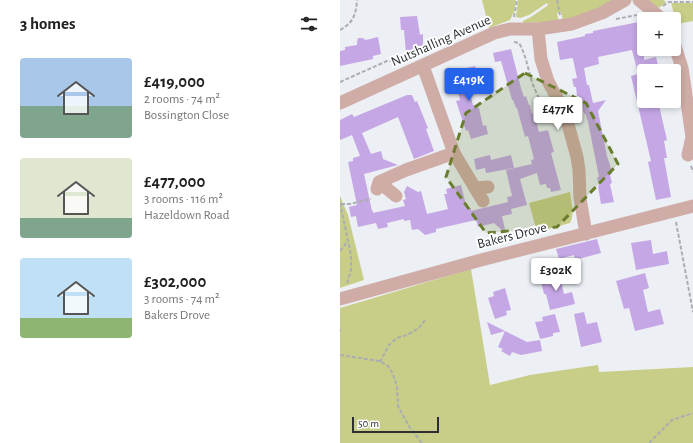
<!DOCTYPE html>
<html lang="en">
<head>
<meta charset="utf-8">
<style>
  body { margin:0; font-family:"Alegreya Sans",sans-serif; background:#f6f6f6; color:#222; height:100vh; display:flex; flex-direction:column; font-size:15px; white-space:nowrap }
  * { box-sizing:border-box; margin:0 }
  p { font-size:13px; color:#767676 }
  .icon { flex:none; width:22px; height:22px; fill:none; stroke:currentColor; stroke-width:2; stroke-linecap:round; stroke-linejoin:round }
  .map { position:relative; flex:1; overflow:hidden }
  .sheet { display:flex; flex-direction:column; background:#fff; width:340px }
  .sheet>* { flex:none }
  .controls { position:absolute; left:297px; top:12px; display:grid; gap:8px }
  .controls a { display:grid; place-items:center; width:44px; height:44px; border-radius:4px; background:#fff; box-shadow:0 2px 6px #0003; font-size:20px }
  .scale { position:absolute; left:12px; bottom:10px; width:87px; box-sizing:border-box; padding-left:4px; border:2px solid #2e2f31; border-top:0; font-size:11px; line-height:14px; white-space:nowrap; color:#2e2f31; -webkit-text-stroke:3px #fcfdfe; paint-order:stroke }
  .price { position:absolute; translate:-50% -34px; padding:0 9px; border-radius:4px; background:#fff; color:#222; font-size:13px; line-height:26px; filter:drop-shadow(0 1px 2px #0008) }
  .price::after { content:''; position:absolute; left:50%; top:24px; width:12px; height:9px; margin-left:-6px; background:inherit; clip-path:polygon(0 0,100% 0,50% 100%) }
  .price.current { background:#2563eb; color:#fff }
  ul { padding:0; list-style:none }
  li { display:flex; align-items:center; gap:12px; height:100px; padding:0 20px }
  li span { display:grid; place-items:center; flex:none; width:112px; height:80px; border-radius:4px; color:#555 }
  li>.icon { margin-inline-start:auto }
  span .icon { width:48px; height:48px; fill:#fffc; stroke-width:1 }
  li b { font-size:17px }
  h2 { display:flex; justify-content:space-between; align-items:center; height:48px; padding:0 20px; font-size:17px }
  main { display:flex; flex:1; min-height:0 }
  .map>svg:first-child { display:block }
</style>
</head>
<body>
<main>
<section class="sheet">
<h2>3 homes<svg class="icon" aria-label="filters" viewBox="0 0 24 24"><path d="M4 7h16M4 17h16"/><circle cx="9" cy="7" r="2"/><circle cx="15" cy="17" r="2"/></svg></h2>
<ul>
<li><span style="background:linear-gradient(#a9c7e8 60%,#7fa58c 0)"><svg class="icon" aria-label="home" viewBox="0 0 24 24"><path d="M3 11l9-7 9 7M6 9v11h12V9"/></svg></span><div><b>£419,000</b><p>2 rooms · 74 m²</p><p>Bossington Close</p></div></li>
<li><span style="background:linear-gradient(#dfe7d0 75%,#7fa58c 0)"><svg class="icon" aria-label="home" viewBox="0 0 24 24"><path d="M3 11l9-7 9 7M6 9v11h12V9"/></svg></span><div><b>£477,000</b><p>3 rooms · 116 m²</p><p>Hazeldown Road</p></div></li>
<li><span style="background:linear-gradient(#bfe0f5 75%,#8fb573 0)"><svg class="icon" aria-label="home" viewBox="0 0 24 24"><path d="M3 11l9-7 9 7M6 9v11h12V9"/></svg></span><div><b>£302,000</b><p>3 rooms · 74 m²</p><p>Bakers Drove</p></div></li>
</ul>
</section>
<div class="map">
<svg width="353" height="443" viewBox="0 0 353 443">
  <rect width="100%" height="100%" fill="#ecf0f5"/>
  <path fill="#c8ce88" d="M 142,0 L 176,0 L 174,12 L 170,20 L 149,28 Z
    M 178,0 L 277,0 L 266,6 L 223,21 L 221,12 L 217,13 L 219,22 L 183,23 L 183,21 L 191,17 L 207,6 L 208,4 L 207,3 L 189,15 L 180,18 L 176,17 Z
    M 307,0 L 324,0 L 326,3 L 317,9 Z
    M 331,3 L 353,3 L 353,21 L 337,24 Z
    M 230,192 C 231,201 235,215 230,223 L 197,232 L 189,203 Z
    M 0,196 L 8,215 L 24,280 L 0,288 Z
    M 131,269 L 150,385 L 190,375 L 258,365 L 259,372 L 353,367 L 353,443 L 0,443 L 0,308 Z"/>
  <path fill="#c5a7e5" d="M 77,16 L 80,35 L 83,34 L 83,52 L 66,53 L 64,30 L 61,30 L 60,17 Z
    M 304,21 L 304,60 L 316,57 L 319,69 L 304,71 L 304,101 L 318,101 L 327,140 L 324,141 L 327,158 L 324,158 L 331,197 L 316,200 L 308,162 L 311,161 L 291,76 L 298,74 L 292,50 L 258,57 L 259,64 L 244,68 L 247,85 L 249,85 L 253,103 L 266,100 L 258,111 L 267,156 L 270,165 L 272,174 L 270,175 L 272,183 L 270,184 L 274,202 L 261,204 L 258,186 L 259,186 L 257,177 L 259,177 L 248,122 L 245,113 L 244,114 L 242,105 L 240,105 L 239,96 L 237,96 L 236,87 L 234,87 L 232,79 L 237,78 L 233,59 L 232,58 L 220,60 L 217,42 L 245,36 L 245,34 L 253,33 L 253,31 Z
    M 38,37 L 41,54 L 33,56 L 33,59 L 0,66 L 0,51 L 5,50 L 5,47 L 17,45 L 17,42 L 18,38 L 22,38 L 26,40 Z
    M 171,49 L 181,88 L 184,97 L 186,96 L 189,105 L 190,105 L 192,114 L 194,113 L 199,132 L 208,130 L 214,152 L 211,153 L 221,190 L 211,192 L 210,188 L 207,188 L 206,184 L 200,185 L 197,173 L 180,179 L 187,205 L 171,209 L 172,214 L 162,216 L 166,234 L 154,223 L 138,227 L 136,220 L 96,229 L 96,232 L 85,235 L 78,229 L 72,230 L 70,220 L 64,221 L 64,219 L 47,223 L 48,227 L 38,229 L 36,223 L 18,227 L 16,216 L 11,217 L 9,207 L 17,205 L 8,162 L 13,161 L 13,158 L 20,156 L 12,135 L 0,140 L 0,120 L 12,114 L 14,117 L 67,95 L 72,95 L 75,102 L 77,101 L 88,128 L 86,129 L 94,151 L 74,159 L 58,117 L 22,133 L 31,154 L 41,151 L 43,159 L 58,165 L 24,174 L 32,211 L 33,211 L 33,213 L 65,206 L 63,200 L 66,199 L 64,192 L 67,186 L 78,192 L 81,191 L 87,214 L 108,209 L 104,194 L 107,194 L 106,189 L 121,185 L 127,209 L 131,208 L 131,211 L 168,202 L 167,197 L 172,196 L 166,170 L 192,164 L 191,160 L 194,159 L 188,136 L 185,137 L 177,108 L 176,108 L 173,100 L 172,100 L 161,61 L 155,62 L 153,53 Z
    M 135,66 L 139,81 L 133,82 L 134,85 L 128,87 L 133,105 L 139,108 L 143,126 L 146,125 L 148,134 L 131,139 L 128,130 L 126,131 L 116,101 L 120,100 L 113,71 Z
    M 150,155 L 151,160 L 171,155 L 174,168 L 146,173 L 145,168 L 136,170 L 134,159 Z
    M 257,239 L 261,253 L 235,260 L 234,255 L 219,259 L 216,249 Z
    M 311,240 L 313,254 L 327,251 L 329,264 L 296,270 L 291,243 Z
    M 219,273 L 224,294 L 232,292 L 235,304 L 210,310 L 206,294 L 204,294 L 200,278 Z
    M 305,273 L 309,288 L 303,290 L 308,312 L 320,309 L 324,324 L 295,331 L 289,308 L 284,309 L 276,281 Z
    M 165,288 L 171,310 L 166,311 L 167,315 L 155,319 L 148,298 L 154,296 L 153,292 Z
    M 244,312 L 247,324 L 257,322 L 262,342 L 241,347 L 234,314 Z
    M 215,314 L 220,332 L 213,333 L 213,336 L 200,339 L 195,322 L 203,321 L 202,317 Z
    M 147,322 L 187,342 L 200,340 L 202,351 L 181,355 L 172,352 L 170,356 L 161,351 L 163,349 L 158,347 L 165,331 L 151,335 Z"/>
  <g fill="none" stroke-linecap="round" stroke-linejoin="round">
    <path stroke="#aaadb1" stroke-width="2" stroke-dasharray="4 2" stroke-linecap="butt" d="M 217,0 L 220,15
      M 323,6 L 329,2 L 353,2
      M 174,17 L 177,0
      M 276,19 L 297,15
      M 0,30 C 13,23 16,15 17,0
      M 174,42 L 179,43 C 186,55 188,69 192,82 C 197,96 205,110 214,121
      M 0,82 L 47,61 L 62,61
      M 351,166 L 353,172
      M 0,203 L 11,255 L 11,270 L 7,284
      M 1,204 L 10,204 L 31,199
      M 336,222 L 353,312
      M 0,251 L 8,241
      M 0,329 L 0,332
      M 0,355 L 39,361 L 48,366 L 53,374 L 57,387 L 58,406 L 70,428 L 82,443
      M 40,362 L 49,345 L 57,338 L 67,335 L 79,328 L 85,320
      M 309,443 L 332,420 L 353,413"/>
    <path stroke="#cfaca6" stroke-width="13" d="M 299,0 L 322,19
      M 198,29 L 201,59 L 208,81 L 225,113 L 237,157 L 239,170 L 240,198 L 246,234
      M 334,43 L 342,68 L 352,137 L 348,155
      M 83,66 L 114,153 L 135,188 L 148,187
      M 0,103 L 154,33 L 170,29 L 198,29 L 232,24 L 262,13 L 285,0
      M 39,182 L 56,196
      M 135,188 L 143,201
      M 37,189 L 39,182 L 66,170 L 114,153
      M 0,299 L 141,260 L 353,206"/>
  </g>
  <path fill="#6a7d2c" fill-opacity="0.2" stroke="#6a7d2c" stroke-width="3" stroke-dasharray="8 5" stroke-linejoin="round" d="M 185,73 L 246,103 L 278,164 L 217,227 L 146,233 L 106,177 L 126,113 Z"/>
  <g text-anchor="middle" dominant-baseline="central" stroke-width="4" stroke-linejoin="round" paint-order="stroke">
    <g font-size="14" fill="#2e2f31" stroke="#fcfdfe">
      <text transform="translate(101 41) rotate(-24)">Nutshalling Avenue</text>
      <text transform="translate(172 236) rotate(-14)">Bakers Drove</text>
    </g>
  </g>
</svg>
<div class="controls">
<a>+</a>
<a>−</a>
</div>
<div class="scale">50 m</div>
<b class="price current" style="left:129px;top:102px">£419K</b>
<b class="price" style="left:218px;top:131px">£477K</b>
<b class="price" style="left:216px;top:292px">£302K</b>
</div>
</main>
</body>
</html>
